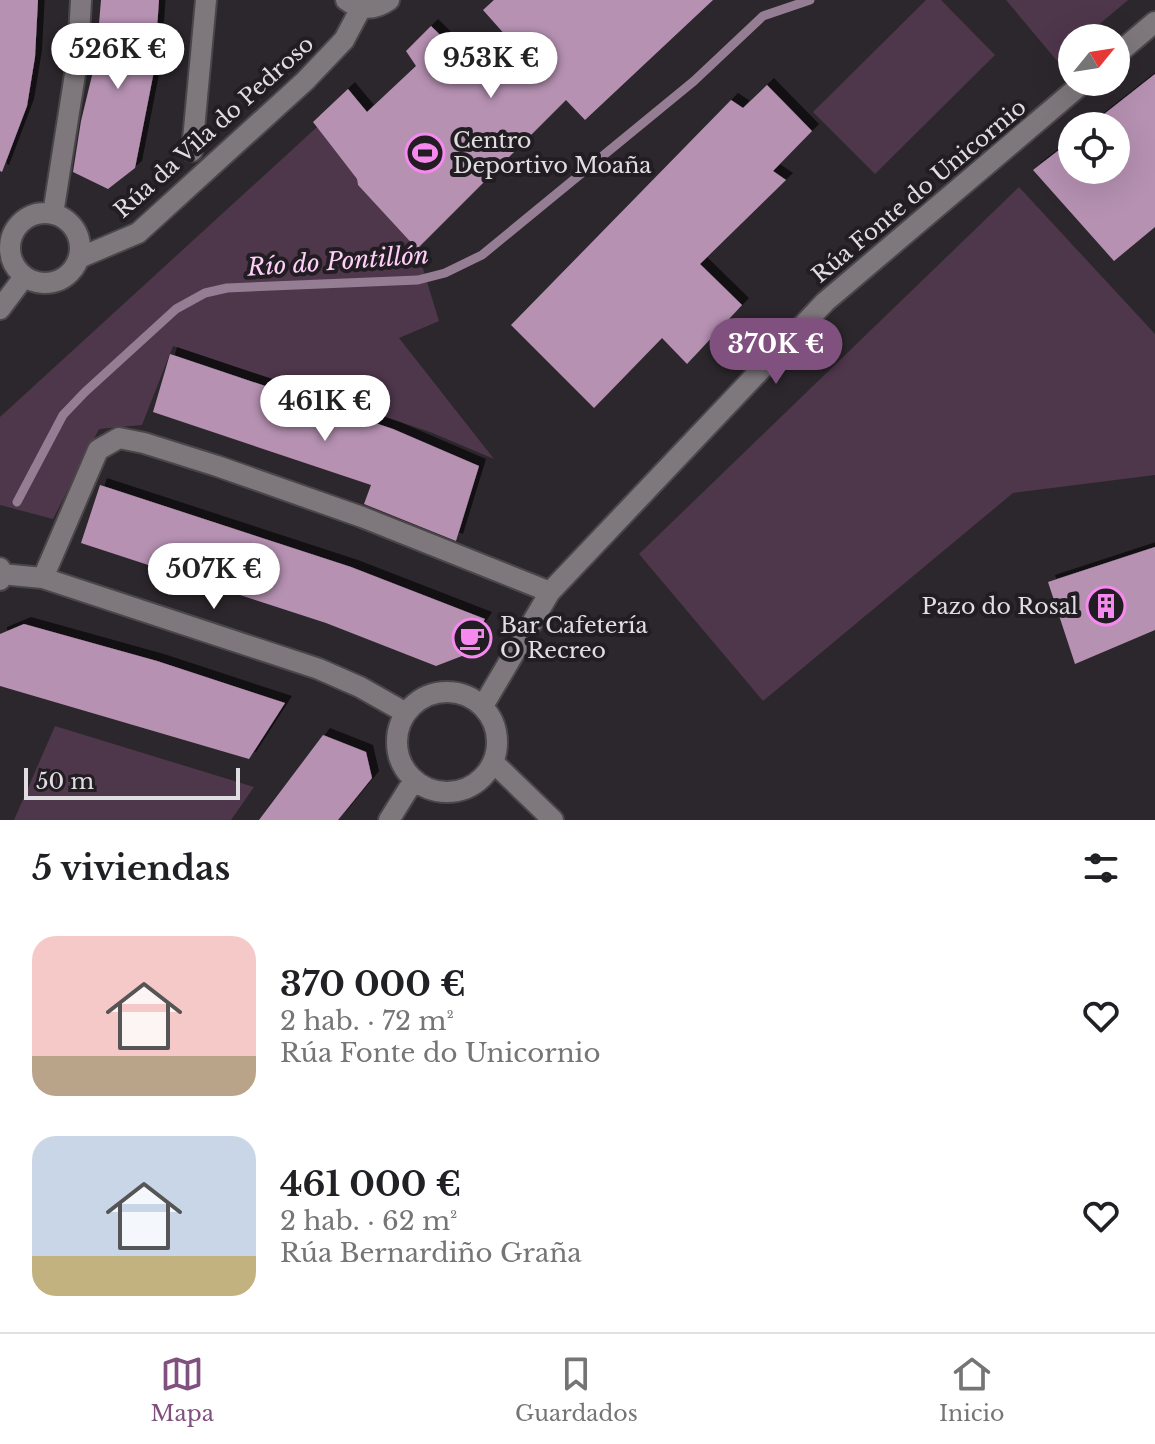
<!DOCTYPE html>
<html lang="es">
<head>
<meta charset="utf-8">
<style>
  body { margin:0; font-family:"Libre Baskerville",serif; background:#f2f2f2; color:#202124; height:100vh; display:flex; flex-direction:column; font-size:30px; white-space:nowrap }
  * { box-sizing:border-box; margin:0 }
  p { font-size:26px; color:#757577 }
  .icon { flex:none; width:44px; height:44px; fill:none; stroke:currentColor; stroke-width:2; stroke-linecap:round; stroke-linejoin:round }
  .map { position:relative; height:820px; overflow:hidden }
  .drawer { display:flex; flex-direction:column; background:#fff; flex:1 }
  .drawer>* { flex:none }
  .needle { width:52px; rotate:60deg }
  .tools { position:absolute; left:1058px; top:24px; display:grid; gap:16px }
  .tools a { display:grid; place-items:center; width:72px; height:72px; border-radius:50%; background:#fff; box-shadow:0 8px 32px #0002; font-size:40px }
  .scale { position:absolute; left:24px; bottom:20px; width:216px; box-sizing:border-box; padding-left:8px; border:4px solid #e1dee1; border-top:0; font-size:22px; line-height:28px; white-space:nowrap; color:#e1dee1; -webkit-text-stroke:6px #221d22; paint-order:stroke }
  .price { position:absolute; translate:-50% -68px; padding:0 18px; border-radius:28px; background:#fff; color:#222; font-size:26px; line-height:52px; filter:drop-shadow(0 2px 4px #0008) }
  .price::after { content:''; position:absolute; left:50%; top:48px; width:24px; height:18px; margin-left:-12px; background:inherit; clip-path:polygon(0 0,100% 0,50% 100%) }
  .price.on { background:#80507e; color:#fff }
  ul { padding:0; list-style:none }
  li { display:flex; align-items:center; gap:24px; height:200px; padding:0 32px }
  li span { display:grid; place-items:center; flex:none; width:224px; height:160px; border-radius:24px; color:#555 }
  li>.icon { margin-inline-start:auto }
  span .icon { width:96px; height:96px; fill:#fffc; stroke-width:1 }
  li b { font-size:34px }
  h2 { display:flex; justify-content:space-between; align-items:center; height:96px; padding:0 32px; font-size:34px }
  .dock { display:flex; justify-content:space-around; align-items:center; height:112px; border-top:2px solid #e0e0e0; background:#fff; font-size:22px; color:#757577 }
  .dock a { display:grid; justify-items:center; gap:4px }
  .dock .on { color:#80507e }
  .map>svg:first-child { display:block }
</style>
</head>
<body>
<div class="map">
<svg width="1155" height="820" viewBox="0 0 1155 820">
  <defs>
    <filter id="shadow"><feDropShadow dx="7" dy="-7" stdDeviation="0" flood-color="#0009"/></filter>
  </defs>
  <rect width="100%" height="100%" fill="#2c272c"/>
  <path fill="#4e364b" d="M 926,0 L 941,0 L 995,55 L 875,174 L 813,112 Z
    M 1006,0 L 1128,0 L 1083,38 L 1072,38 L 1072,48 L 1057,61 Z
    M 317,127 L 357,179 L 358,185 L 417,249 L 439,321 L 399,338 L 494,459 L 430,432 L 173,346 L 142,425 L 99,429 L 53,519 L 0,505 L 0,417 Z
    M 1019,187 L 1155,334 L 1155,475 L 1013,493 L 763,701 L 639,554 Z
    M 55,726 L 254,787 L 231,820 L 14,820 Z"/>
  <g fill="none" stroke-linecap="round" stroke-linejoin="round">
    <path stroke="#957d93" stroke-width="9" d="M 17,502 L 63,415 L 85,392 L 176,309 L 205,293 L 227,288 L 418,280 L 445,273 L 482,255 L 694,81 L 763,16 L 810,0"/>
  </g>
  <path fill="#b691b2" filter="url(#shadow)" d="M 0,0 L 38,0 L 35,57 L 27,106 L 2,172 L 0,171 Z
    M 101,0 L 159,0 L 154,71 L 135,168 L 108,189 L 73,172 L 81,121 L 96,59 Z
    M 494,0 L 713,0 L 585,120 L 566,100 L 417,249 L 358,185 L 357,179 L 313,122 L 348,89 L 367,112 L 416,66 L 406,51 L 431,26 L 473,67 L 507,37 L 483,10 Z
    M 1155,74 L 1155,227 L 1114,261 L 1033,170 L 1072,140 L 1072,170 L 1116,170 L 1116,126 L 1089,126 Z
    M 767,85 L 812,131 L 773,171 L 786,180 L 700,264 L 742,305 L 687,364 L 662,338 L 594,408 L 511,325 L 731,100 L 743,108 Z
    M 170,354 L 393,429 L 479,466 L 456,541 L 364,504 L 371,485 L 153,412 Z
    M 100,485 L 351,567 L 485,619 L 462,656 L 436,666 L 326,623 L 81,543 Z
    M 1155,547 L 1155,630 L 1075,664 L 1048,582 Z
    M 24,624 L 157,661 L 285,703 L 249,759 L 0,686 L 0,634 Z
    M 323,735 L 366,752 L 372,778 L 338,820 L 259,820 Z"/>
  <g fill="none" stroke-linecap="round" stroke-linejoin="round">
    <defs>
      <path id="pedestrian" d="M 192,151 L 206,0"/>
      <path id="minor" d="M 346,0 C 360,11 375,10 389,0
        M 1116,55 L 1155,22
        M 79,258 L 138,233 L 305,81 L 344,40 L 361,8
        M 1,574 L 43,578 L 319,669 L 360,687 L 406,713
        M 43,578 L 98,450 L 119,438 L 144,443 L 217,466 L 362,517 L 550,592
        M397 742a50 50 0 1 1 100 0a50 50 0 1 1-100 0Z
        M 483,706 L 550,592 L 825,302 L 1084,82
        M 493,762 L 553,820
        M 389,820 L 414,780"/>
      <path id="tertiary" d="M10 248a35 35 0 1 1 70 0a35 35 0 1 1-70 0Z
        M 53,214 L 78,55 L 81,0
        M 0,309 L 24,277
        M 0,568 L 0,580"/>
    </defs>
    <use href="#pedestrian" stroke="#4a4649" stroke-width="24"/>
    <use href="#minor" stroke="#4a4649" stroke-width="24"/>
    <use href="#tertiary" stroke="#4a4649" stroke-width="24"/>
    <use href="#pedestrian" stroke="#7e787d" stroke-width="20"/>
    <use href="#minor" stroke="#7e787d" stroke-width="20"/>
    <use href="#tertiary" stroke="#7e787d" stroke-width="20"/>
  </g>
  <defs>
    <symbol id="stadium-ring" viewBox="-11 -11 22 22"><circle r="9.5" fill="#221d22" stroke="#f689ed" stroke-width="1.5"/><path d="M0-5a6.5 5 0 1 0 0 10a6.5 5 0 1 0 0-10ZM-3.5-1.8h7v3.6h-7Z" fill="#f689ed"/></symbol>
    <symbol id="building-ring" viewBox="-11 -11 22 22"><circle r="9.5" fill="#221d22" stroke="#f689ed" stroke-width="1.5"/><path d="M-4-6H4V6H1V3H-1V6H-4ZM-2.5-4.3h1.7v1.8h-1.7ZM.8-4.3h1.7v1.8H.8ZM-2.5-1h1.7V.8h-1.7ZM.8-1h1.7V.8H.8Z" fill="#f689ed"/></symbol>
    <symbol id="cafe-ring" viewBox="-11 -11 22 22"><circle r="9.5" fill="#221d22" stroke="#f689ed" stroke-width="1.5"/><path d="M-5.5-4.5H6V0H3Q3 3.5 0 3.5H-2.5Q-5.5 3.5-5.5 0ZM3-3.2v2h1.7v-2ZM-6 4.5H4V6H-6Z" fill="#f689ed"/></symbol>
  </defs>
  <g fill-rule="evenodd">
    <use href="#stadium-ring" x="403" y="131" width="44" height="44"/>
    <use href="#building-ring" x="1084" y="584" width="44" height="44"/>
    <use href="#cafe-ring" x="450" y="616" width="44" height="44"/>
  </g>
  <g text-anchor="middle" dominant-baseline="central" stroke-width="8" stroke-linejoin="round" paint-order="stroke">
    <g font-size="22" fill="#e1dee1" stroke="#221d22">
      <text transform="translate(214 127) rotate(-42)">Rúa da Vila do Pedroso</text>
      <text transform="translate(919 191) rotate(-40)">Rúa Fonte do Unicornio</text>
    </g>
    <g font-size="22" fill="#e1dee1" stroke="#221d22" text-anchor="start">
      <text x="453" y="140">Centro<tspan x="453" dy="25">Deportivo Moaña</tspan></text>
      <text x="1078" y="606" text-anchor="end">Pazo do Rosal</text>
      <text x="500" y="625">Bar Cafetería<tspan x="500" dy="25">O Recreo</tspan></text>
    </g>
    <g font-size="24" font-style="italic" fill="#fecff8" stroke="#221d22">
      <text transform="translate(338 261) rotate(-4)">Río do Pontillón</text>
    </g>
  </g>
</svg>
<div class="tools">
<a><svg class="needle" viewBox="-14 -14 28 28"><path d="M0-13l5 13h-10z" fill="#e53935"/><path d="M0 13l5-13h-10z" fill="#757577"/></svg></a>
<a><svg class="icon" aria-label="locate" viewBox="0 0 24 24"><circle cx="12" cy="12" r="6"/><path d="M12 2v4M12 18v4M2 12h4M18 12h4"/></svg></a>
</div>
<div class="scale">50 m</div>
<b class="price" style="left:118px;top:91px">526K €</b>
<b class="price" style="left:491px;top:100px">953K €</b>
<b class="price on" style="left:776px;top:386px">370K €</b>
<b class="price" style="left:325px;top:443px">461K €</b>
<b class="price" style="left:214px;top:611px">507K €</b>
</div>
<section class="drawer">
<h2>5 viviendas<svg class="icon" aria-label="filters" viewBox="0 0 24 24"><path d="M4 7h16M4 17h16"/><circle cx="9" cy="7" r="2"/><circle cx="15" cy="17" r="2"/></svg></h2>
<ul>
<li><span style="background:linear-gradient(#f6c9c9 75%,#b9a48a 0)"><svg class="icon" aria-label="home" viewBox="0 0 24 24"><path d="M3 11l9-7 9 7M6 9v11h12V9"/></svg></span><div><b>370 000 €</b><p>2 hab. · 72 m²</p><p>Rúa Fonte do Unicornio</p></div><svg class="icon" aria-label="heart" viewBox="0 0 24 24"><path d="M12 20l-8-8c-3-5 5-10 8-4 3-6 11-1 8 4z"/></svg></li>
<li><span style="background:linear-gradient(#c9d6e8 75%,#c2b280 0)"><svg class="icon" aria-label="home" viewBox="0 0 24 24"><path d="M3 11l9-7 9 7M6 9v11h12V9"/></svg></span><div><b>461 000 €</b><p>2 hab. · 62 m²</p><p>Rúa Bernardiño Graña</p></div><svg class="icon" aria-label="heart" viewBox="0 0 24 24"><path d="M12 20l-8-8c-3-5 5-10 8-4 3-6 11-1 8 4z"/></svg></li>
</ul>
</section>
<nav class="dock">
<a class="on"><svg class="icon" aria-label="map" viewBox="0 0 24 24"><path d="M3 6l6-2 6 2 6-2v14l-6 2-6-2-6 2zM9 4v14M15 6v14"/></svg>Mapa</a>
<a><svg class="icon" aria-label="saved" viewBox="0 0 24 24"><path d="M7 4h10v16l-5-4-5 4z"/></svg>Guardados</a>
<a><svg class="icon" aria-label="home" viewBox="0 0 24 24"><path d="M3 11l9-7 9 7M6 9v11h12V9"/></svg>Inicio</a>
</nav>
</body>
</html>
